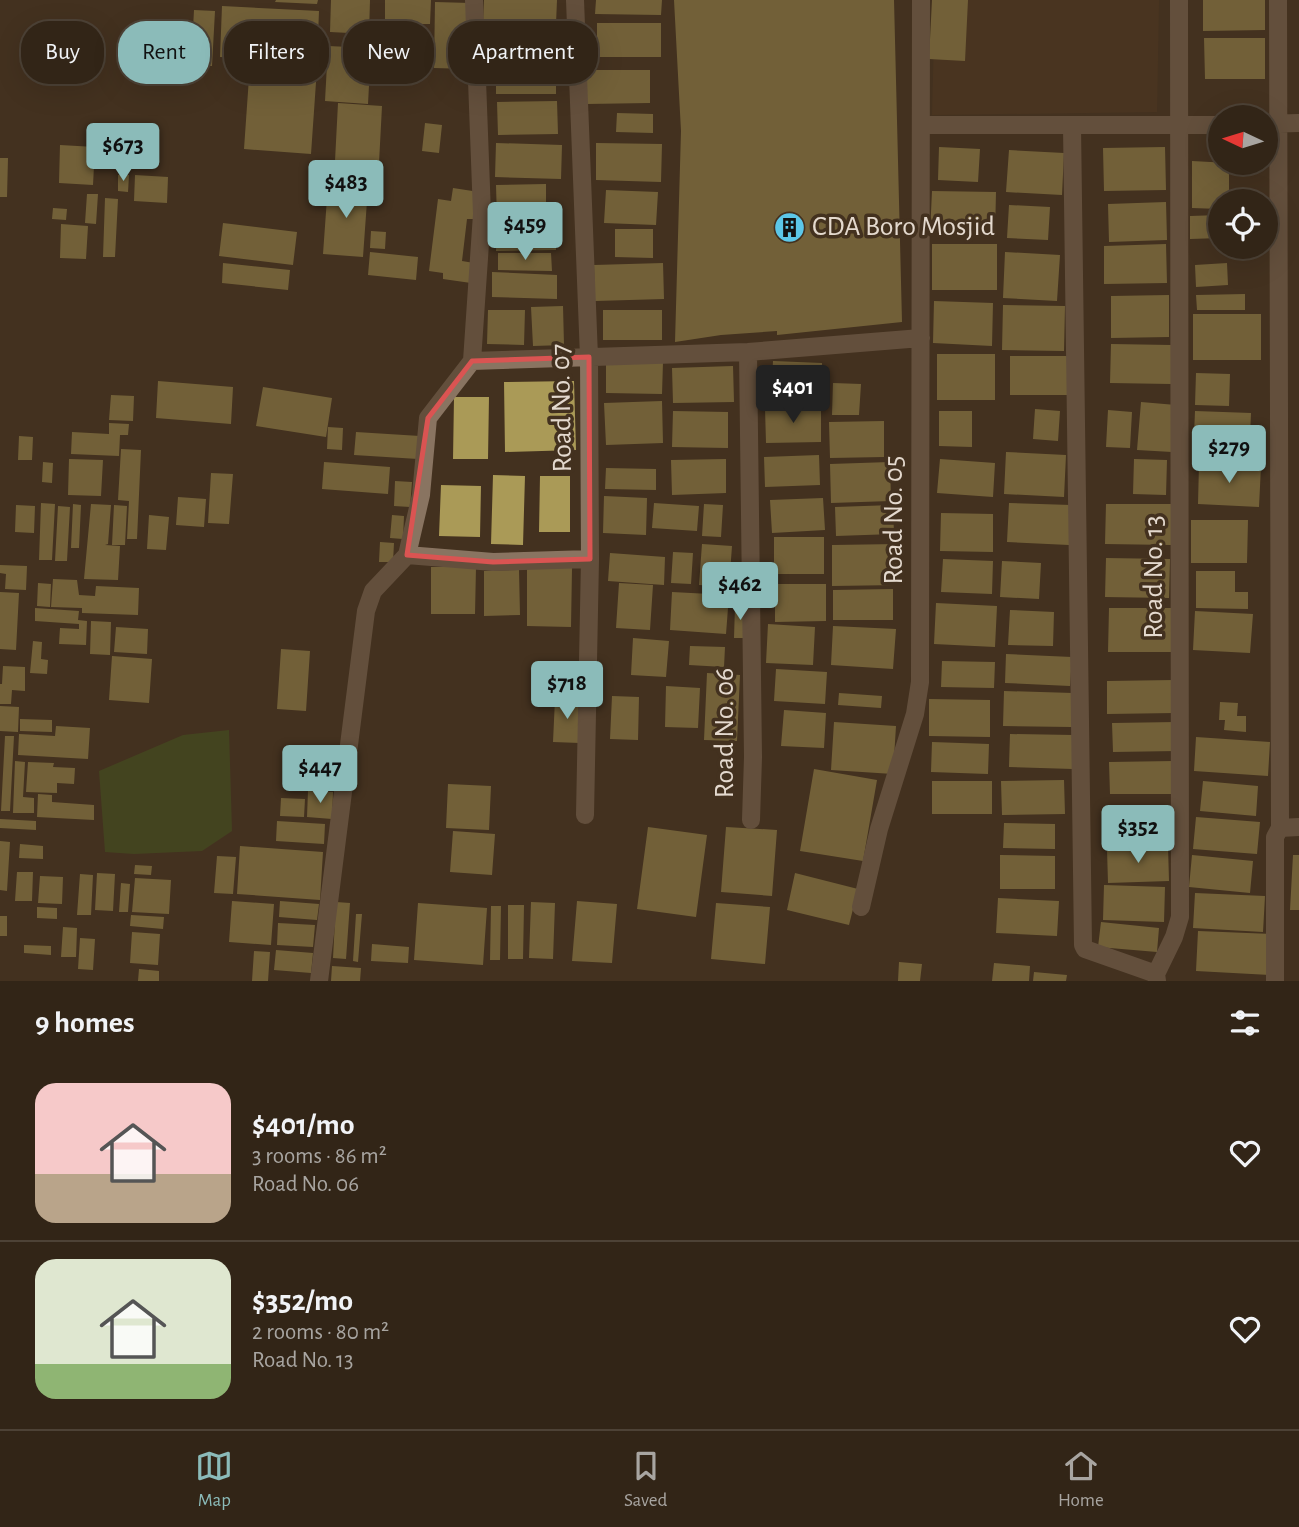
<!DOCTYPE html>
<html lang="en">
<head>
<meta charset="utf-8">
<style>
  body { margin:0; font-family:"Alegreya Sans",sans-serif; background:#3a2d20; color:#f1f3f6; height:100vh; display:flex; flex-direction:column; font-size:26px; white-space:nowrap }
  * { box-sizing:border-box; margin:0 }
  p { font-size:23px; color:#a8a5a1 }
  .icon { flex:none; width:38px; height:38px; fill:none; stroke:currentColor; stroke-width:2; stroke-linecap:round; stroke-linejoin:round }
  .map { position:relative; height:981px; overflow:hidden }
  .drawer { display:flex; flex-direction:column; background:#322517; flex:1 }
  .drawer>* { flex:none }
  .guide { position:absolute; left:21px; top:21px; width:700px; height:63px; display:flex; gap:14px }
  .needle { width:46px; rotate:274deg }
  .tools { position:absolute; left:1208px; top:105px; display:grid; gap:14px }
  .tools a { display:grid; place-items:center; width:70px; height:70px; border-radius:50%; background:#322517; box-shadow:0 7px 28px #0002,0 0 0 2px #4d4236; font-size:35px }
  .price { position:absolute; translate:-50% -60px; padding:0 16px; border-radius:7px; background:#8bbbb9; color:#111; font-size:23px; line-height:46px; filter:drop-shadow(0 2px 4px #0008) }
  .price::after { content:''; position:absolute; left:50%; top:42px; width:21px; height:16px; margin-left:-10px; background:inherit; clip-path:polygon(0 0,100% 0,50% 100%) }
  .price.active { background:#222; color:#fff }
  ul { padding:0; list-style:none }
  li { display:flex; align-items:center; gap:21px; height:175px; padding:0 35px }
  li+li { border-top:2px solid #4d4236 }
  li span { display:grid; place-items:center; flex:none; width:196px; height:140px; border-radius:21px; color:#555 }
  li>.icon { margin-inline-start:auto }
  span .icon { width:84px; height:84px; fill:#fffc; stroke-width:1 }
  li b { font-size:30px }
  h2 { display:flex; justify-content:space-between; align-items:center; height:84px; padding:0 35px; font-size:30px }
  .tag { padding:0 24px; border-radius:28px; background:#322517; box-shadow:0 7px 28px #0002,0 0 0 2px #4d4236; font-size:24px; line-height:63px }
  .tag.active { background:#8bbbb9; color:#111 }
  .dock { display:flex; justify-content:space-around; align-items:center; height:98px; border-top:2px solid #4d4236; background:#322517; font-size:19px; color:#a8a5a1 }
  .dock a { display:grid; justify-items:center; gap:4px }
  .dock .active { color:#8bbbb9 }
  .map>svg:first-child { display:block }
</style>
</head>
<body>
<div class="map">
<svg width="1299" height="981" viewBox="0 0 1299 981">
  <rect width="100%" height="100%" fill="#43311f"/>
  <path fill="#513922" d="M 935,0 L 1159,0 L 1157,112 L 932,115 Z"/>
  <path fill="#445b20" d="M 229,730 L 232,831 L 202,851 L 134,854 L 105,852 L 99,771 L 183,735 Z"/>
  <path fill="#aa9a57" d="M 276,0 L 318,0 L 317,4 L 275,2 Z
    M 331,0 L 370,0 L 369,34 L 330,32 Z
    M 385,0 L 431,0 L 430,24 L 385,24 Z
    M 484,0 L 557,0 L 556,24 L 483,22 Z
    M 596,0 L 662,0 L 661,15 L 595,14 Z
    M 674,0 L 894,0 L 902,322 L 777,335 L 777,331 L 721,335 L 675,342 L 681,131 Z
    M 932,0 L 968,0 L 965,61 L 929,59 Z
    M 1203,0 L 1265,0 L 1265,30 L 1203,31 Z
    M 435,2 L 470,3 L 469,69 L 434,68 Z
    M 222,6 L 319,11 L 317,61 L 220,57 Z
    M 194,10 L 215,11 L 212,66 L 191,66 Z
    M 161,22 L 180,24 L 177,56 L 159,55 Z
    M 597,23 L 661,23 L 661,57 L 597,57 Z
    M 494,28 L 558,30 L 557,56 L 493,54 Z
    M 1204,38 L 1265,38 L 1265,79 L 1205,79 Z
    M 387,39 L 428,39 L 428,62 L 387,62 Z
    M 328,46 L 371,48 L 368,104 L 325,101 Z
    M 250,63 L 317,68 L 311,154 L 244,149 Z
    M 496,64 L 556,65 L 556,94 L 496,94 Z
    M 586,70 L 650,70 L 650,103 L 586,104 Z
    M 557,101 L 558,134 L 498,135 L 497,102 Z
    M 338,103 L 382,106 L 379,163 L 335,161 Z
    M 617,113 L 653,114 L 653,133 L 616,132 Z
    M 425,123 L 442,125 L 439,153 L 422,151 Z
    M 496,143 L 562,145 L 561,179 L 495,177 Z
    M 596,143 L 662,144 L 661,182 L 596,180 Z
    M 60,145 L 95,147 L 93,185 L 59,183 Z
    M 939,147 L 980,149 L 978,182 L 938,180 Z
    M 1165,147 L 1166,190 L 1104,191 L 1103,148 Z
    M 1009,150 L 1064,153 L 1062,195 L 1006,192 Z
    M 0,158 L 8,158 L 7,197 L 0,197 Z
    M 1192,161 L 1229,163 L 1229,201 L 1220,201 L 1220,209 L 1192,208 Z
    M 118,175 L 129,175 L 128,192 L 118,191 Z
    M 135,175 L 168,177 L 167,203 L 134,201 Z
    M 328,184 L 368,187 L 363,257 L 323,254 Z
    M 546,184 L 546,218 L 497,219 L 496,185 Z
    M 453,188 L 479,192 L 475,219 L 467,219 L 462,261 L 474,263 L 471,283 L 443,279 L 443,273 L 429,271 L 438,199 L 451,201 Z
    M 606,190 L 658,192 L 656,225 L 604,223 Z
    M 932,191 L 996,192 L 995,235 L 930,234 Z
    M 87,194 L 98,194 L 96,224 L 85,223 Z
    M 105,198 L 118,199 L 115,257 L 103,257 Z
    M 1166,202 L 1167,240 L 1109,242 L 1108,204 Z
    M 1009,205 L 1050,207 L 1048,240 L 1007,238 Z
    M 53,208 L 67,209 L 66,220 L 52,219 Z
    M 1220,215 L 1220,238 L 1190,239 L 1190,216 Z
    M 223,223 L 297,232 L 293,265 L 219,256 Z
    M 61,224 L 88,226 L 86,259 L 60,258 Z
    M 554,227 L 556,250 L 496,251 L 497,228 Z
    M 615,229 L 653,229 L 653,258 L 615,257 Z
    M 371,231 L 386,232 L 385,249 L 370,248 Z
    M 932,244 L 997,244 L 997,290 L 932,290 Z
    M 1166,244 L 1167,283 L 1104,284 L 1104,246 Z
    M 370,252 L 418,257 L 416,280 L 368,275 Z
    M 1005,252 L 1060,255 L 1057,301 L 1003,298 Z
    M 498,253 L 551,253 L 552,271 L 498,270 Z
    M 223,263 L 290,270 L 288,290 L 222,283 Z
    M 663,263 L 664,299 L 595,301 L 594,265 Z
    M 1227,263 L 1228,285 L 1196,287 L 1195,265 Z
    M 492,272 L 557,275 L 557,299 L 492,297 Z
    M 1245,294 L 1245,310 L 1197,310 L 1196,295 Z
    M 1169,295 L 1169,337 L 1111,338 L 1111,296 Z
    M 934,301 L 993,303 L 992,346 L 933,343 Z
    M 1003,305 L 1065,306 L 1064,351 L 1002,350 Z
    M 563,306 L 564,345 L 533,346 L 531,307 Z
    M 488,310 L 525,310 L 524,345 L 487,344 Z
    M 603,310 L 662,310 L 662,340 L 603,340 Z
    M 1193,314 L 1261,314 L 1261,360 L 1193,360 Z
    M 1111,344 L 1171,345 L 1171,384 L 1110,383 Z
    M 937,354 L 995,354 L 995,400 L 937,400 Z
    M 1010,356 L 1070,356 L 1070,395 L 1010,395 Z
    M 606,361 L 663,362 L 662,394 L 606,393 Z
    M 773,361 L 822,363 L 821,397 L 771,395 Z
    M 733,366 L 734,402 L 673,403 L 672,368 Z
    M 1196,373 L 1230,374 L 1229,406 L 1195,405 Z
    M 158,381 L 233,387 L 231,424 L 156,418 Z
    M 574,381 L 576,450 L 505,452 L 504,382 Z
    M 833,383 L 861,384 L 859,415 L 832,415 Z
    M 263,387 L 332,398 L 326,437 L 256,426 Z
    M 111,395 L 134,396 L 133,421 L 109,420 Z
    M 454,397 L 489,397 L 488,459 L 453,459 Z
    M 662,401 L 663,443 L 606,445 L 604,403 Z
    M 1141,402 L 1176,405 L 1172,452 L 1137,450 Z
    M 821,407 L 821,442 L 766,443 L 765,408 Z
    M 1035,409 L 1060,411 L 1058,441 L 1033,439 Z
    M 1108,410 L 1132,412 L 1130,448 L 1106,447 Z
    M 673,411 L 728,412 L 728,448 L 672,447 Z
    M 939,411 L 972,411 L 972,447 L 939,446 Z
    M 1195,411 L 1251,413 L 1249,460 L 1193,459 Z
    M 884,421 L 884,457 L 830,458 L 829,422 Z
    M 109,423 L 129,424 L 128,435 L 120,435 L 119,456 L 71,454 L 72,432 L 109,434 Z
    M 328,427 L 343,428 L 342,450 L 327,449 Z
    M 356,432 L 420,436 L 418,459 L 354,455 Z
    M 19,436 L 33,437 L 32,460 L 18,460 Z
    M 121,449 L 141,450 L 137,539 L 127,539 L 129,501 L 118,500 Z
    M 1006,452 L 1066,455 L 1064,497 L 1004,494 Z
    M 819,455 L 820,485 L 765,487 L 764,457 Z
    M 69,459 L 103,460 L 101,496 L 68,495 Z
    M 726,459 L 726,493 L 672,495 L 671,460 Z
    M 940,459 L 995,463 L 993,497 L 937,493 Z
    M 1134,459 L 1167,460 L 1166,495 L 1133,494 Z
    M 43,462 L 53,463 L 52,483 L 42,482 Z
    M 324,462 L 390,467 L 388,494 L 322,489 Z
    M 890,462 L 891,501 L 831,503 L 830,464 Z
    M 1199,464 L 1261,466 L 1259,507 L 1198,504 Z
    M 606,468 L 656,469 L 656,490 L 605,489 Z
    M 211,473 L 233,474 L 229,524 L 208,523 Z
    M 493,475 L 525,476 L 523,545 L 491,544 Z
    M 540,476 L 570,476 L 570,532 L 539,532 Z
    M 395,481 L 412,482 L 410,507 L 394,506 Z
    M 441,485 L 481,486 L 480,537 L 439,536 Z
    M 604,496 L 647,498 L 646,535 L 603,533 Z
    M 178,497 L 206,499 L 204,527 L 176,525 Z
    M 823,498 L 825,530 L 772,533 L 770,500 Z
    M 41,503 L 55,504 L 52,560 L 39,560 Z
    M 654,503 L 699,506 L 697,531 L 652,528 Z
    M 1009,503 L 1071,505 L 1069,545 L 1007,542 Z
    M 73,504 L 81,505 L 79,548 L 71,548 Z
    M 91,504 L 111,505 L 108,544 L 105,545 L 120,546 L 118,580 L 84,579 Z
    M 704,504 L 723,505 L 721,537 L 702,536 Z
    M 1106,504 L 1172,504 L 1171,545 L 1105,544 Z
    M 16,505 L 35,506 L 34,533 L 15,532 Z
    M 114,505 L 127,506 L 125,545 L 112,545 Z
    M 893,505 L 894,534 L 836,536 L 835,507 Z
    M 58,506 L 70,507 L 67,561 L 55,561 Z
    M 941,513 L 993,514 L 993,552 L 940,551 Z
    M 149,515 L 169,517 L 166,550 L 147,549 Z
    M 392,515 L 404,516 L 403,539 L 390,538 Z
    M 1191,520 L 1248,520 L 1247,563 L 1191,563 Z
    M 774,537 L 824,537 L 824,574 L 774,574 Z
    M 380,542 L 394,543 L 393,562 L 379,562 Z
    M 702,544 L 732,546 L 729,587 L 699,585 Z
    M 898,544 L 898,585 L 832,586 L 832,545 Z
    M 673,552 L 693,553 L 691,584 L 671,583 Z
    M 610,553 L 665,557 L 664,585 L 608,581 Z
    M 1106,558 L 1170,559 L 1169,598 L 1105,597 Z
    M 943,559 L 993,561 L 992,594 L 941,592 Z
    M 1002,561 L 1041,563 L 1039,599 L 1000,597 Z
    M 0,565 L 27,566 L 26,590 L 5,589 L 6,574 L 0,573 Z
    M 431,567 L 476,567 L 475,614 L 431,614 Z
    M 527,568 L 572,568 L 571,627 L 527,626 Z
    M 519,570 L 520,615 L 484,616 L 484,571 Z
    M 1196,571 L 1235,571 L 1235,592 L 1248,592 L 1248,609 L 1196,608 Z
    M 53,579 L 77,580 L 79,595 L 95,596 L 96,586 L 139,588 L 138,615 L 82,613 L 82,608 L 51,607 Z
    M 38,583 L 51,584 L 50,607 L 37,606 Z
    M 619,583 L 653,585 L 650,630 L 616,628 Z
    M 775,584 L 826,584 L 826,621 L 775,622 Z
    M 893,589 L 893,620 L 833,620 L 833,590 Z
    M 0,592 L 19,593 L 16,650 L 0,649 Z
    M 672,592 L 729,595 L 726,634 L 670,630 Z
    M 936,603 L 997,606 L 995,647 L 934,644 Z
    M 735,606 L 747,606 L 745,638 L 734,638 Z
    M 35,608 L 79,611 L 78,620 L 87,621 L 86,645 L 59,644 L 60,628 L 79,629 L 79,624 L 35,621 Z
    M 1109,608 L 1176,608 L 1176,652 L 1108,652 Z
    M 1010,610 L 1054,612 L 1053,646 L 1008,645 Z
    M 1195,611 L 1253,614 L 1250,653 L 1193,650 Z
    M 91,621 L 111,622 L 110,655 L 90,654 Z
    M 768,624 L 815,627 L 813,665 L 766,663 Z
    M 833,626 L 896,629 L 893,669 L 831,665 Z
    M 116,627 L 148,629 L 147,654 L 114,652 Z
    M 633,638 L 669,641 L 666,677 L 631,675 Z
    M 33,641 L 42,642 L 41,659 L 48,660 L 47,674 L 30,673 Z
    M 690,646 L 725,647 L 724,667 L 689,665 Z
    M 281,649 L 310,651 L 306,711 L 277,709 Z
    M 1006,654 L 1072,657 L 1070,686 L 1005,683 Z
    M 112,656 L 152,659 L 149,703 L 109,700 Z
    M 942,661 L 995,662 L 994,688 L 941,687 Z
    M 3,666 L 25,667 L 25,691 L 12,690 L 11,704 L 0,704 L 0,684 L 2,684 Z
    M 776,669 L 827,672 L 825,704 L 774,701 Z
    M 707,673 L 740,675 L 737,741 L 704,740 Z
    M 1174,680 L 1175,713 L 1107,714 L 1107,681 Z
    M 666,686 L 700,688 L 698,728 L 665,727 Z
    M 1004,691 L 1073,693 L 1072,727 L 1003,726 Z
    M 839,693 L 882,696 L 881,708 L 838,705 Z
    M 612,696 L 639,697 L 638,740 L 610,739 Z
    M 555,699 L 582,701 L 580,743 L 553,742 Z
    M 929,699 L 990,700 L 990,737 L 929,736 Z
    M 1220,702 L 1238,703 L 1237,716 L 1246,716 L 1246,732 L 1224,730 L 1225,720 L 1219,720 Z
    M 0,706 L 19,707 L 18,732 L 0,731 Z
    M 784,710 L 826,713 L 824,748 L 781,746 Z
    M 20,719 L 52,720 L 52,732 L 20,731 Z
    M 834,722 L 896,726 L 893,774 L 831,770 Z
    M 1176,722 L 1177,751 L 1113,752 L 1112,723 Z
    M 56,726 L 90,728 L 88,759 L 18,755 L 19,734 L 55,736 Z
    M 1010,734 L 1073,735 L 1073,769 L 1009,767 Z
    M 5,736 L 14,736 L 10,811 L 1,811 Z
    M 1196,737 L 1270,742 L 1268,776 L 1194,771 Z
    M 932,742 L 989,744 L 988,774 L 931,772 Z
    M 15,761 L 25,762 L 23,797 L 34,798 L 34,813 L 13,813 Z
    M 1174,761 L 1174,794 L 1110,794 L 1109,762 Z
    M 28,762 L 54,763 L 53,767 L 75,768 L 74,784 L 57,783 L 57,793 L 26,792 Z
    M 814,769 L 877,780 L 863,861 L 800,851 Z
    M 1064,780 L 1065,814 L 1002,815 L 1001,781 Z
    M 932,781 L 992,781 L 992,814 L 932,814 Z
    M 1203,781 L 1258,786 L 1256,816 L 1200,811 Z
    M 448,784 L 491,786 L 489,830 L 446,828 Z
    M 308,791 L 333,792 L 332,819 L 307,817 Z
    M 38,794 L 52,795 L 52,802 L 94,805 L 94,820 L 37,817 Z
    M 281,798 L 305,799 L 304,817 L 280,816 Z
    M 1172,808 L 1174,842 L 1113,845 L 1111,810 Z
    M 1196,817 L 1260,822 L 1257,854 L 1193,849 Z
    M 0,819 L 36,821 L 36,830 L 0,828 Z
    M 277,821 L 325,824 L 324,844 L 276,841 Z
    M 1004,823 L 1055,824 L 1055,849 L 1003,848 Z
    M 648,827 L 707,835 L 696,917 L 637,909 Z
    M 726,827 L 777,830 L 772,896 L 721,892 Z
    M 453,831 L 495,834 L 492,875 L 450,872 Z
    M 0,841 L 10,842 L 7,891 L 0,890 Z
    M 20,844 L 43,846 L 43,859 L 19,858 Z
    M 240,846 L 323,852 L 320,900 L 237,894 Z
    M 1168,846 L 1169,881 L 1108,883 L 1107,849 Z
    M 1000,855 L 1055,856 L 1055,889 L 1000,889 Z
    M 1192,855 L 1253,861 L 1250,893 L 1189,887 Z
    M 1293,855 L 1299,855 L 1299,910 L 1290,910 Z
    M 217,856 L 236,857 L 233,894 L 214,893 Z
    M 135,865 L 152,866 L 151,875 L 134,874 Z
    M 17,872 L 33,872 L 32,901 L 15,901 Z
    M 97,873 L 115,874 L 113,911 L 95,910 Z
    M 795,873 L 858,889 L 849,925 L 787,910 Z
    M 80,874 L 93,875 L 91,915 L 77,915 Z
    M 40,876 L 63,877 L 62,904 L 38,903 Z
    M 135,878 L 171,880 L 169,914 L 132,912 Z
    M 121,883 L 130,884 L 128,912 L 119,912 Z
    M 1104,885 L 1165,887 L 1164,922 L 1103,920 Z
    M 1195,893 L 1265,896 L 1263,932 L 1193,928 Z
    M 998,898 L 1059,901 L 1057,936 L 996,933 Z
    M 232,901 L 274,904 L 271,945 L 229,942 Z
    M 280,901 L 319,904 L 317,920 L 279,917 Z
    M 577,901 L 617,904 L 612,963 L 572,961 Z
    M 336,902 L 350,903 L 346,959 L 333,958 Z
    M 531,902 L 555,903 L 553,959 L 529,958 Z
    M 418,903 L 487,908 L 483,965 L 414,960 Z
    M 716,903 L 770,907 L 765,964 L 711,959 Z
    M 508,905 L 524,905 L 523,959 L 508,959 Z
    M 491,906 L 501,906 L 500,960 L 490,960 Z
    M 37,907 L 57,908 L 57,919 L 37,918 Z
    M 356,914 L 362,914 L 358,962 L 353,961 Z
    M 131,915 L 164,917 L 163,929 L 130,926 Z
    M 0,916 L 7,916 L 7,936 L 0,936 Z
    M 1101,922 L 1159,928 L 1157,952 L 1098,947 Z
    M 278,923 L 315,925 L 313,947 L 277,945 Z
    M 63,927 L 77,928 L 76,957 L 61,957 Z
    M 1198,931 L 1272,934 L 1270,975 L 1196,971 Z
    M 132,932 L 160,934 L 158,965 L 130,963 Z
    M 80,938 L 95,939 L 93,970 L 78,969 Z
    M 372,944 L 409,947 L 408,963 L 371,961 Z
    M 24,945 L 51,946 L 51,955 L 24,953 Z
    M 276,950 L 313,953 L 311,973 L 274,970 Z
    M 254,951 L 270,952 L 268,981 L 252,981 Z
    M 899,962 L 922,964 L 920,981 L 898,981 Z
    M 994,963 L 1030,966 L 1029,981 L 992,981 Z
    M 332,966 L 361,968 L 360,981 L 331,981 Z
    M 139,969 L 159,971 L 159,981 L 138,981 Z
    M 1034,972 L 1067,975 L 1066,981 L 1033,981 Z"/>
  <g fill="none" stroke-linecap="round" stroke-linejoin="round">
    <path stroke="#897461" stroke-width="18" d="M 575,0 L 589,357 L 590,559 L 585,815
      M 1278,0 L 1280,828
      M 1265,124 L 1299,123
      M 922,125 L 1220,125
      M 1072,126 L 1083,945 L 1085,949 L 1156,974
      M 748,352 L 753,757 L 751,820
      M 472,361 L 748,352 L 921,338
      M 407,555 L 493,562 L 590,559
      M 861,907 L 879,829 L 915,714 L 920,682 L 921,0
      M 319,981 L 366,611 L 373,591 L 407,555 L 421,495 L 428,418 L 472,361 L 482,214 L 474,0
      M 1157,981 L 1156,974 L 1174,937 L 1180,917 L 1179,0
      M 1275,981 L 1275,837 L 1280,828 L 1299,827"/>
  </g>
  <path d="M0 0H1299V981H0ZM 589,357 L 590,559 L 493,562 L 407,555 L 428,418 L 472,361 Z" fill="#43311f" fill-opacity=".55" fill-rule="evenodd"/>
  <path fill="none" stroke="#da5452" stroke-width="5" stroke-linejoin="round" d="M 589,357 L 590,559 L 493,562 L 407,555 L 428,418 L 472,361 Z"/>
  <defs>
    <symbol id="building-disc" viewBox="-11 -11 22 22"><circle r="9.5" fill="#5cc7e8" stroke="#43311f"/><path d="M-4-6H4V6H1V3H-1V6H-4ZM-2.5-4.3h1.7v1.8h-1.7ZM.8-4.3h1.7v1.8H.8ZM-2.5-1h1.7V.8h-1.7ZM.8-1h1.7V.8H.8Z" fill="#111"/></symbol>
  </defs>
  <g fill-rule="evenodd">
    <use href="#building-disc" x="772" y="210" width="35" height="35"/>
  </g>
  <g text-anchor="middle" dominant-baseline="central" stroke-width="7" stroke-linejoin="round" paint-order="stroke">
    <g font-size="28" fill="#e4d9ce" stroke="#43311f" text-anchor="start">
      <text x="812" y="227">CDA Boro Mosjid</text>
    </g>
    <g font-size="28" fill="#e4d9ce" stroke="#43311f">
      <text transform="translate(562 408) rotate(-91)">Road No. 07</text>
      <text transform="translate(894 520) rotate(-90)">Road No. 05</text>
      <text transform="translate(1154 577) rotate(-90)">Road No. 13</text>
      <text transform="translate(725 733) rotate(-90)">Road No. 06</text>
    </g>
  </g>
</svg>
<div class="tools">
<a><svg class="needle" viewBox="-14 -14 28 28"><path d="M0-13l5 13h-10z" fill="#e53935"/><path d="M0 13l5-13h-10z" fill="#a8a5a1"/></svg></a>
<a><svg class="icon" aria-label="locate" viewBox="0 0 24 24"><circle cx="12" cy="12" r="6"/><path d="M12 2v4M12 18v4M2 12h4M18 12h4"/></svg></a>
</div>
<b class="price" style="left:123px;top:183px">$673</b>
<b class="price" style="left:346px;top:220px">$483</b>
<b class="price" style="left:525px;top:262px">$459</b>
<b class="price active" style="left:793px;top:425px">$401</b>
<b class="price" style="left:1229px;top:485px">$279</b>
<b class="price" style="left:740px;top:622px">$462</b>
<b class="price" style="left:567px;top:721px">$718</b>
<b class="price" style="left:320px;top:805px">$447</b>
<b class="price" style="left:1138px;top:865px">$352</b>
<div class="guide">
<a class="tag">Buy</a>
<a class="tag active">Rent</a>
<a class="tag">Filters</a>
<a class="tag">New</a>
<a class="tag">Apartment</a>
</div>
</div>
<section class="drawer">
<h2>9 homes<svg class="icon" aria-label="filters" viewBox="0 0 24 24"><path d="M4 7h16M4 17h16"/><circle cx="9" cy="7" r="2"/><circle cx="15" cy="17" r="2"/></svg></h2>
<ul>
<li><span style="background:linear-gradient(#f6c9c9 65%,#b9a48a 0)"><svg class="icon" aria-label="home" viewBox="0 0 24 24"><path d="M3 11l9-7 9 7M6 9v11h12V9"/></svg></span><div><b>$401/mo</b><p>3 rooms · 86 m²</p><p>Road No. 06</p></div><svg class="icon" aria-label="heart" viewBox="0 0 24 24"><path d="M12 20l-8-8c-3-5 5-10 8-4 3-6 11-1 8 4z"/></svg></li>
<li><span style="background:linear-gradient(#dfe7d0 75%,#8fb573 0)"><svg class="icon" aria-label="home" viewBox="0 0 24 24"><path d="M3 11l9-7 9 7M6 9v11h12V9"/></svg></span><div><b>$352/mo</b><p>2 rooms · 80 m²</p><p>Road No. 13</p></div><svg class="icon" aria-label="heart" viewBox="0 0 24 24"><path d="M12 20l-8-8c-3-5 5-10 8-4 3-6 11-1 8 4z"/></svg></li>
</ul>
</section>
<nav class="dock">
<a class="active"><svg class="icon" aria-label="map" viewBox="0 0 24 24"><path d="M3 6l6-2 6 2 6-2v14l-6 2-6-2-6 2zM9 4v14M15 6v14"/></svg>Map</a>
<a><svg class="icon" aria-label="saved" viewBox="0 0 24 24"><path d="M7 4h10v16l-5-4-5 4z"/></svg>Saved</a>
<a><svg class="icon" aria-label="home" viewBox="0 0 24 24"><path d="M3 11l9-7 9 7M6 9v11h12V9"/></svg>Home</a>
</nav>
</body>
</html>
